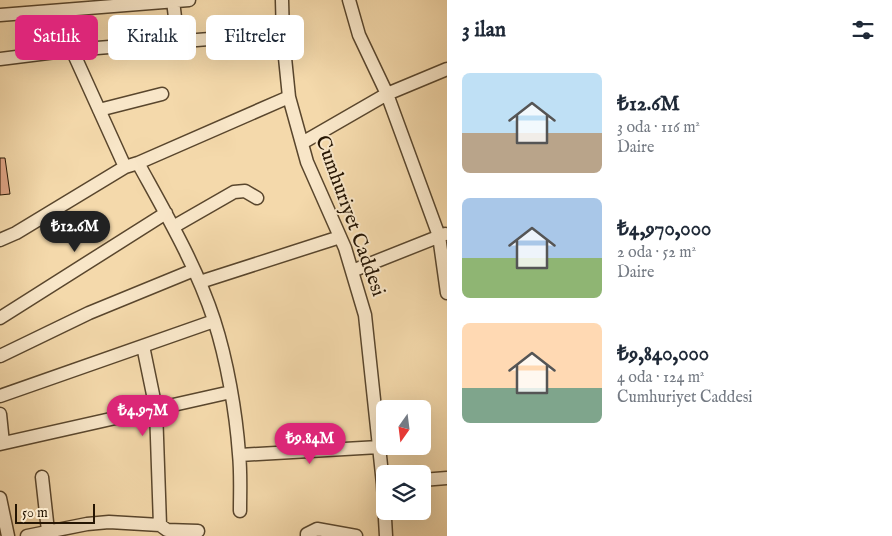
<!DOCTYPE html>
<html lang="tr">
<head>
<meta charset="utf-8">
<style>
  body { margin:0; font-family:"IM FELL English",serif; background:#f2f2f3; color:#1f2937; height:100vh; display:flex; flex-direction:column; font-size:19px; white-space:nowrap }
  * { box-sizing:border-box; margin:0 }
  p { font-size:16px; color:#747a83 }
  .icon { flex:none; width:28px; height:28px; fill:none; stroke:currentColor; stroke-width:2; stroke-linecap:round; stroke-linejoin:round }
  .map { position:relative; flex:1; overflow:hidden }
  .side { display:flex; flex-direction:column; background:#fff; width:445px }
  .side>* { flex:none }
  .top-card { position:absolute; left:15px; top:15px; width:356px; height:45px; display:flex; gap:10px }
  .needle { width:32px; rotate:194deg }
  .controls { position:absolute; left:376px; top:400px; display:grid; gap:10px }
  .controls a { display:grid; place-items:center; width:55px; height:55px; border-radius:8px; background:#fff; box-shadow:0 5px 20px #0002; font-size:25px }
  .scale { position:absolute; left:15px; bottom:12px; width:80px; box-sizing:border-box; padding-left:5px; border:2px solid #251503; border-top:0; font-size:14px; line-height:18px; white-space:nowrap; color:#251503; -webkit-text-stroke:4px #f8e6c8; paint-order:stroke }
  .price { position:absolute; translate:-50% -42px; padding:0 11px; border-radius:18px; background:#db2777; color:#fff; font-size:16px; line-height:32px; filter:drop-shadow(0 1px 2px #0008) }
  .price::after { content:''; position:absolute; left:50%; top:30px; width:15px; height:11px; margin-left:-8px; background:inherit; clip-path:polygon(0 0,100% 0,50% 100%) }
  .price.selected { background:#222; color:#fff }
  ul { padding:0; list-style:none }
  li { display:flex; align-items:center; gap:15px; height:125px; padding:0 15px }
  li span { display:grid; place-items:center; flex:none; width:140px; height:100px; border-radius:8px; color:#555 }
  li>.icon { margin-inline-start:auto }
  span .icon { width:60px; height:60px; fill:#fffc; stroke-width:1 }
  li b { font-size:21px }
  h2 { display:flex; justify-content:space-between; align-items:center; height:60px; padding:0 15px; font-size:21px }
  .chip { padding:0 18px; border-radius:8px; background:#fff; box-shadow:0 5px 20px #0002; font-size:18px; line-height:45px }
  .chip.selected { background:#db2777; color:#fff }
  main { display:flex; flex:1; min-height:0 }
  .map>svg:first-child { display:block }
</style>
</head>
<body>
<main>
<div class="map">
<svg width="447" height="536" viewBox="0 0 447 536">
  <rect width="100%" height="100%" fill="#f4d9ab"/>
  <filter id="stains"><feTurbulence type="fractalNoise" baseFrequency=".004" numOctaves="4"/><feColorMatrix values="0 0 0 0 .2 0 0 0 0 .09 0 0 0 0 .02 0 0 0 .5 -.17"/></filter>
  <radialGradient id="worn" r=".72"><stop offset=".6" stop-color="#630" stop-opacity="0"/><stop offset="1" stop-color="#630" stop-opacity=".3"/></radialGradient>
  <path fill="#e1a687" stroke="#251503" d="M 0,158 L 5,158 L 10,194 L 0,195 Z"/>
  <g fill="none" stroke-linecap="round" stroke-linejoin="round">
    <defs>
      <path id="minor" d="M 282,0 L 283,38 L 289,97 L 307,162 L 345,248 L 365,315 L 383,484 L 386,536
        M 349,0 L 359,35 L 387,94 L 439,236 L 447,293
        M 173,1 L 178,42
        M 0,15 L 189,0
        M 72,50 L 283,33
        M 0,59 L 72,50 L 125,167
        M 99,110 L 162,94
        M 302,143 L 387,94 L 447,69
        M 138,163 C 166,214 196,265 214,320 C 227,360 236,412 239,454 C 241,473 240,492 240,511
        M 173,227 L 234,192 L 245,191 L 257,198
        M 0,240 L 16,233 L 125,167 L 138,163 L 289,97
        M 352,271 L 445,234
        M 200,282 L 340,237
        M 0,318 L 166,213
        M 143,346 L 156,409 L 160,525
        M 0,356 L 89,313 L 194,270
        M 0,396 L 214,321
        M 0,414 L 3,443
        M 0,444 L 231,392
        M 240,455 L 379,447
        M 42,477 L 48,531
        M 422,480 L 447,478
        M 0,498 L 8,536
        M 27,536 L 87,524 L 109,522 L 160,525 L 167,530 L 198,531
        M 307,536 L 307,534 L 317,529 L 356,536"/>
    </defs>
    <use href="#minor" stroke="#59462d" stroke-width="15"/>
    <use href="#minor" stroke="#f8e6c8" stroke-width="12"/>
  </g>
  <g text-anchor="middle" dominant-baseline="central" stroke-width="4" stroke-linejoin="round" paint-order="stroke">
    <g font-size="20" fill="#251503" stroke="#f8e6c8">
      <text transform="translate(350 216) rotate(70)">Cumhuriyet Caddesi</text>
    </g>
  </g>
  <rect width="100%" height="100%" filter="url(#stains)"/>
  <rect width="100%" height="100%" fill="url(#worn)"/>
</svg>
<div class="controls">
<a><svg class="needle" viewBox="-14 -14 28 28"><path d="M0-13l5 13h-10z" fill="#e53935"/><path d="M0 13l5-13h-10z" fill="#747a83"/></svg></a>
<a><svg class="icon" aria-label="layers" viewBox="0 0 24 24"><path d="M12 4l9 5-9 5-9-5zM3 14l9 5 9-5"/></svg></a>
</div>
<div class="scale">50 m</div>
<b class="price selected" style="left:75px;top:253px">₺12.6M</b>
<b class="price" style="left:143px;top:437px">₺4.97M</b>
<b class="price" style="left:310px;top:465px">₺9.84M</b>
<div class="top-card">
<a class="chip selected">Satılık</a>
<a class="chip">Kiralık</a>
<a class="chip">Filtreler</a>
</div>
</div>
<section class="side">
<h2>3 ilan<svg class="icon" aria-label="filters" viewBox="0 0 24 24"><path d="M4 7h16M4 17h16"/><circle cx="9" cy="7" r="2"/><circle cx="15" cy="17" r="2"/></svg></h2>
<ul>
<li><span style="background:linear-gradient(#bfe0f5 60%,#b9a48a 0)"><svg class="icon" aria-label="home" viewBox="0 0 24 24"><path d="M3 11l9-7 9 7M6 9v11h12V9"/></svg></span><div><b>₺12.6M</b><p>3 oda · 116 m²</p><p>Daire</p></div></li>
<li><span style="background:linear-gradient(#a9c7e8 60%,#8fb573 0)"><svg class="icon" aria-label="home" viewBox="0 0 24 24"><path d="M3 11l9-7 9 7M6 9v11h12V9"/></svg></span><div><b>₺4,970,000</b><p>2 oda · 52 m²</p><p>Daire</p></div></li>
<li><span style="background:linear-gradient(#ffd9b3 65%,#7fa58c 0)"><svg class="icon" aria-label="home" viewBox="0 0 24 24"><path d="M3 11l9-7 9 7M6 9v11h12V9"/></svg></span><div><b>₺9,840,000</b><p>4 oda · 124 m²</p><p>Cumhuriyet Caddesi</p></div></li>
</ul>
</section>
</main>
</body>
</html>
